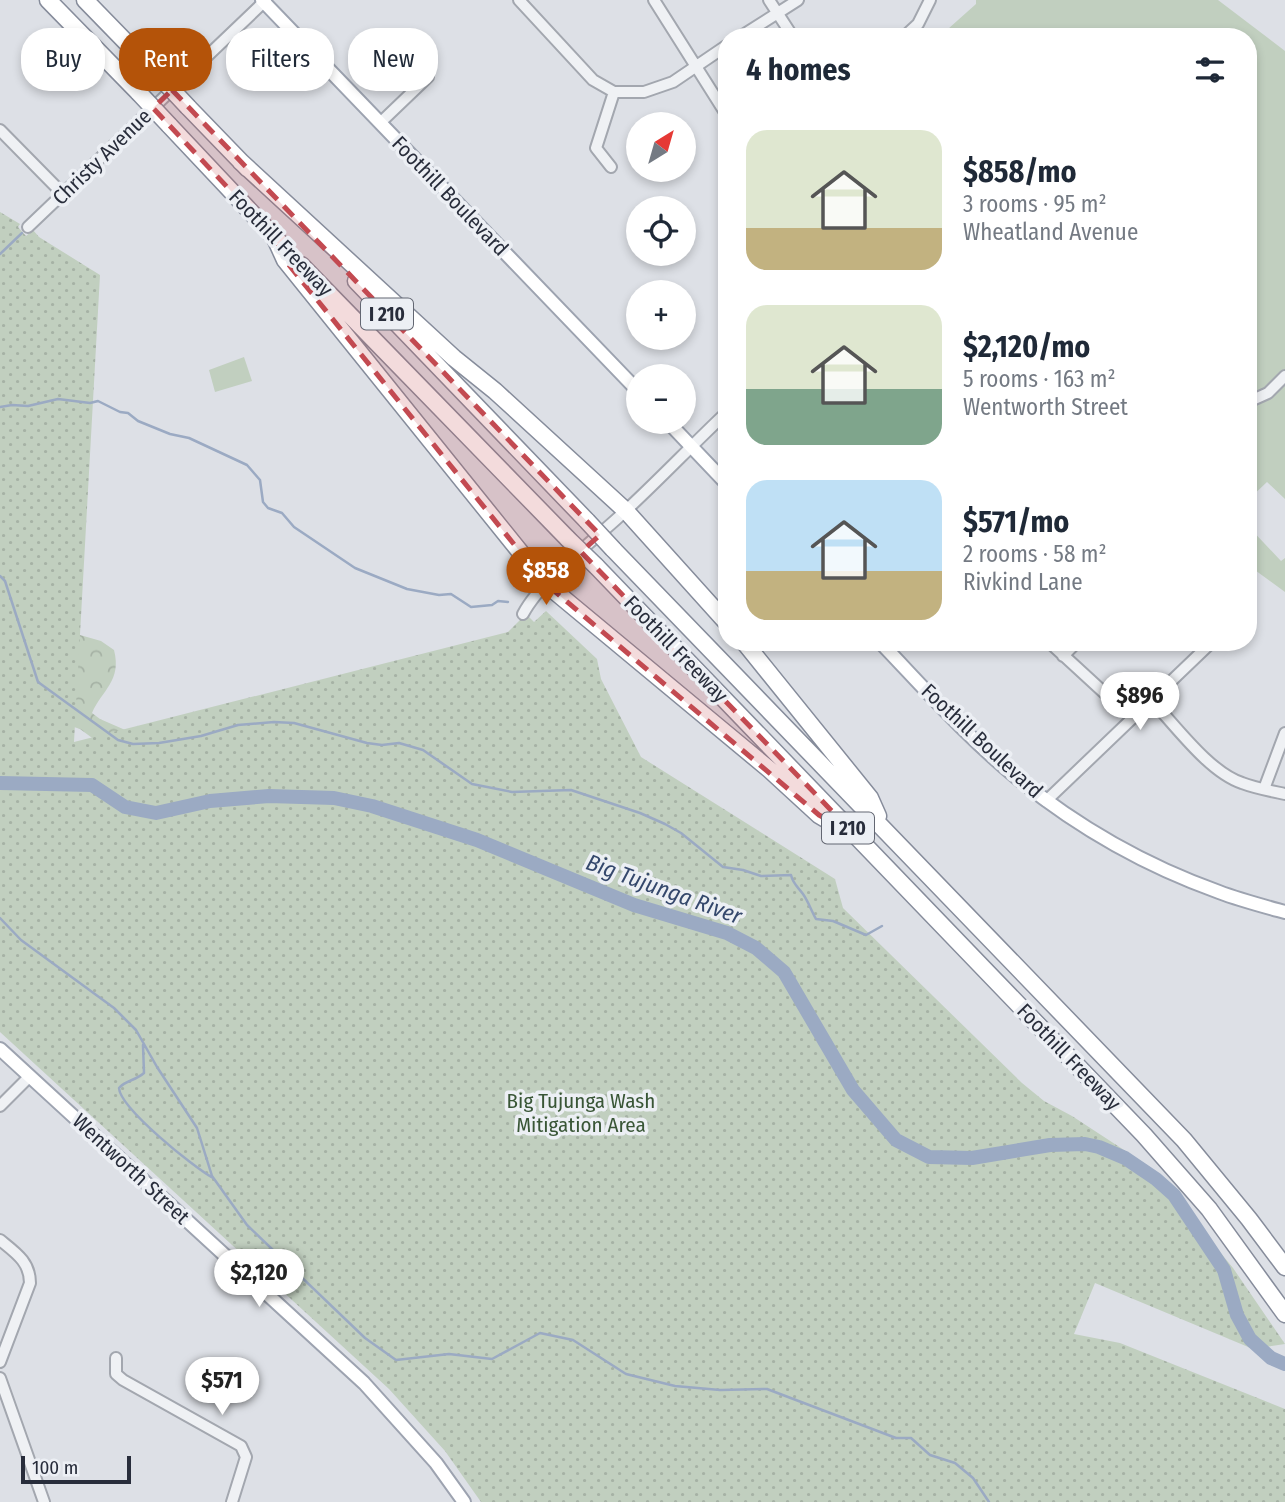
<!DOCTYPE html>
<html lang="en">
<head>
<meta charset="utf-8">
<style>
  body { margin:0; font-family:"Fira Sans Condensed",sans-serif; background:#f2f2f3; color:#1f2937; height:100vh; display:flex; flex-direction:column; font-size:26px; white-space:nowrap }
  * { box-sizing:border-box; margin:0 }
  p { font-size:23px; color:#747a83 }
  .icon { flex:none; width:38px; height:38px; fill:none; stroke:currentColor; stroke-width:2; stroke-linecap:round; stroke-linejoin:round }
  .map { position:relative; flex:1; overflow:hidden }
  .sheet { position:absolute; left:718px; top:28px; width:539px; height:623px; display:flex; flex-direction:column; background:#fff; border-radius:28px; box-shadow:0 4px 10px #0003 }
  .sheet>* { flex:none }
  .guide { position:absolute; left:21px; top:28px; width:592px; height:63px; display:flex; gap:14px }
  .needle { width:46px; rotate:37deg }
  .fabs { position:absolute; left:626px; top:112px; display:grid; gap:14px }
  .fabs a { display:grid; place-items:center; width:70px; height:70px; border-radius:50%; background:#fff; box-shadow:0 4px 10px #0003; font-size:35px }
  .scale { position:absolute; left:21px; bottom:18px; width:110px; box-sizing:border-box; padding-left:7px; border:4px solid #282d3b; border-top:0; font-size:19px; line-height:24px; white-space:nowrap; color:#282d3b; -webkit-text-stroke:5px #eceff4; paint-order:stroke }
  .price { position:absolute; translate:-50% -60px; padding:0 16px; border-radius:24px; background:#fff; color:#222; font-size:23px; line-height:46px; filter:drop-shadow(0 2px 4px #0008) }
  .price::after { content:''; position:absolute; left:50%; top:42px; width:21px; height:16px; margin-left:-10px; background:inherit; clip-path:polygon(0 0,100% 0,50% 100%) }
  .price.active { background:#b45309; color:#fff }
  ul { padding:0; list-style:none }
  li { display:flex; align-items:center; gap:21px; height:175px; padding:0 28px }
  li span { display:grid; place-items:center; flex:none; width:196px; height:140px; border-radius:21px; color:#555 }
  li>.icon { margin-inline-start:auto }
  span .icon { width:84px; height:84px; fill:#fffc; stroke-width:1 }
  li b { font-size:30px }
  h2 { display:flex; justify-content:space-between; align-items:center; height:84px; padding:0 28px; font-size:30px }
  .chip { padding:0 24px; border-radius:28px; background:#fff; box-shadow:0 4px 10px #0003; font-size:24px; line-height:63px }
  .chip.active { background:#b45309; color:#fff }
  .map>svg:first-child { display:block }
</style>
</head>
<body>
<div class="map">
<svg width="1285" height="1502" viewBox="0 0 1285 1502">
  <defs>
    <pattern id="forest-crowns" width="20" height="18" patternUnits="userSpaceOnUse" patternTransform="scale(1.75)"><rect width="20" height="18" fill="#c1cfbf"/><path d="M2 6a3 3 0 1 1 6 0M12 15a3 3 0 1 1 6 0" fill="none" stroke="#a6b2a5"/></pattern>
    <pattern id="park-dots" width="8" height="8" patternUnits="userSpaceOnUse" patternTransform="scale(1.75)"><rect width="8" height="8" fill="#c1cfbf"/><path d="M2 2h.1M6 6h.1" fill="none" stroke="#a6b2a5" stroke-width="1.8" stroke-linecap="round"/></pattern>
  </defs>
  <rect width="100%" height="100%" fill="#dde0e6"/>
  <path fill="#c1cfbf" d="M 976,0 L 1218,0 L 1285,51 L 1285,499 L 1267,482 L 1248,500 L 1248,37 L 939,37 L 976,4 Z
    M 244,357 L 252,381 L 215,392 L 209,370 Z
    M 1248,526 L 1281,561 L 1285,558 L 1285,592 L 1248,565 Z"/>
  <path fill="url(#forest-crowns)" d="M 0,540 L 66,631 L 101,641 L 114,650 C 122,681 102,690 92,713 L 100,719 L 139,736 L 99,743 L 80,729 L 71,726 L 0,732 Z"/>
  <path fill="url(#park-dots)" d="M 0,212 L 20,224 L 18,227 L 26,236 L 33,230 L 39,237 L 100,275 L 74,742 L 508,632 L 526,614 L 534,622 L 546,611 L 597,659 L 601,679 L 641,757 L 835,879 L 843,908 L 1022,1083 L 1044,1101 L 1072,1116 L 1150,1167 L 1233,1268 L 1285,1344 L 1253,1349 L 1095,1283 L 1074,1334 L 1120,1343 L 1285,1409 L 1285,1502 L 481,1502 L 445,1451 L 389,1389 L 0,1032 Z"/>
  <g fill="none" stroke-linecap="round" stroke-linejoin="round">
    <path stroke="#9baac3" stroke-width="2.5" d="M 0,254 L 22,233
      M 0,407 L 12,405 L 28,406 L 58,399 L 90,403 L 98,401 L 120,412 L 128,413 L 138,421 L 170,434 L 189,438 L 247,465 L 260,480 L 263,502 L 268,508 L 282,513 L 294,527 L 355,568 L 407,589 L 439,595 L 451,594 L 471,607 L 492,605 L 498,601 L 508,602
      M 0,576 L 5,581 L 38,682 L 118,740 L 133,744 L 159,743 L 201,736 L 238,725 L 274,722 L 294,723 L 367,743 L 382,745 L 399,743 L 423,750 L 472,784 L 512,792 L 571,790 L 640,813 L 665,824 L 681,833 L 723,867 L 743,870 L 761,876 L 791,875 C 793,884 798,887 803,894 C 808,901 811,910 816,919 L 833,921 L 866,935 L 882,926
      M 0,918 L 21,940 L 114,1008 L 136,1030 L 157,1067 L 197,1128 L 212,1176 L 247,1225 L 365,1338 L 396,1360 L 449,1354 L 492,1359 L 540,1333 L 573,1340 L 626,1374 L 675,1386 L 720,1390 L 767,1389 L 896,1438 L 911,1438 L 930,1455 L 955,1463 L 973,1478 L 989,1502
      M 143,1045 L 144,1073 C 135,1081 126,1080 119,1088 C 120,1108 193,1167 213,1178"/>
    <path stroke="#9baac3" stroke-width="14" d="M 0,783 L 92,785 L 125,807 L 156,813 L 210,801 L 269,796 L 334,798 L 372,806 L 477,840 L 634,905 L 727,933 L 756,948 L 784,972 L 853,1090 L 896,1140 L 929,1157 L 972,1158 L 1050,1145 L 1085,1144 L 1099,1147 L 1125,1158 L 1156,1179 L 1174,1195 L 1224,1270 L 1237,1315 L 1250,1339 L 1271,1358 L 1285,1364"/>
    <defs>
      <path id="minor" d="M 519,0 L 593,80 L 614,92 L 644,92 L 673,82 L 726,46
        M 654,0 L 726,114
        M 769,0 L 793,37
        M 740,37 L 798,0
        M 904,37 L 918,24 L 930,0
        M 380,123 L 428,77
        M 0,130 L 63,194
        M 611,167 L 596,148 L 614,92
        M 28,227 L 266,0
        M 1248,402 L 1268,393 L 1285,376
        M 523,614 C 541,580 592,542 621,515 C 657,482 691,446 726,413
        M 1049,642 L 1111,699 L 1134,716
        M 1063,656 L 1077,642
        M 1152,701 C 1176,726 1209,772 1242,783 C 1255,788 1271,791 1285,794
        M 1264,789 L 1285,733
        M 1046,801 L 1212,642
        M 0,1106 L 30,1076
        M 0,1240 C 16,1253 30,1262 30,1283 L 0,1362
        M 116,1358 L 116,1374 L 123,1380 L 241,1446 L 246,1457 L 232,1502
        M 0,1378 L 44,1502"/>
      <path id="major" d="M 262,0 L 639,392
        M 668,422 L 726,483
        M 880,642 C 924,688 967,737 1016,777 C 1076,826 1146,866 1219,892 C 1240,900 1263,906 1285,912
        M 0,1049 L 364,1383 L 436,1463 L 464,1502"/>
      <path id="highway" d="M 48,0 L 139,93
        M 85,0 L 158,75
        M 188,107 L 248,169
        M 169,125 L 281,244
        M 240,161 L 454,358 L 495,391 L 626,511 L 726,622
        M 275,238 L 285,260 L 546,584 L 770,770 L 819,815 L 841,828
        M 301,265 L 568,539
        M 356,281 L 587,521
        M 613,549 L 1184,1140 L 1249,1219 L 1285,1267
        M 596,566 L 1144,1135 L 1209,1209 L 1285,1314
        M 744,642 L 870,798 L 878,816"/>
    </defs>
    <use href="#minor" stroke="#a3a7af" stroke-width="14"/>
    <use href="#major" stroke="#9da3b0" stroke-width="16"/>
    <use href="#highway" stroke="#868c9b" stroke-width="19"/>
    <use href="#minor" stroke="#eff1f4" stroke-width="10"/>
    <use href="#major" stroke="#fff" stroke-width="12"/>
    <use href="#highway" stroke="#fff" stroke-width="16"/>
    <defs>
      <path id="highway-bridge" d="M 158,75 L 188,107
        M 139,93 L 169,125
        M 587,521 L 613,549
        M 568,539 L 596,566"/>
    </defs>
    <use href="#highway-bridge" stroke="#868c9b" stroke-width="19" stroke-linecap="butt"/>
    <use href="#highway-bridge" stroke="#fff" stroke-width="16"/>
  </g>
  <path fill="#c34a51" fill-opacity="0.2" stroke="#c34a51" stroke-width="5" stroke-dasharray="14 9" stroke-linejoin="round" d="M 172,90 L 600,535 L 581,552 L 858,838 L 819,815 L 546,584 L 285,260 L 275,238 L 153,108 Z"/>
  <g text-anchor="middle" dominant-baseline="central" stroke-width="7" stroke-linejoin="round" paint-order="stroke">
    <g fill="#eceff4" stroke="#636772" stroke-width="2">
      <rect x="361" y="298.5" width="52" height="31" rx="5"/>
      <rect x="822" y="812.5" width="52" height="31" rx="5"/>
    </g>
    <g font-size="19" font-weight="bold" fill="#282d3b">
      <text x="387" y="314">I 210</text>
      <text x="848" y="828">I 210</text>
    </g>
    <g font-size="21" fill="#282d3b" stroke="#eceff4">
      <text transform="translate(102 157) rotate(-44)">Christy Avenue</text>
      <text transform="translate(450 196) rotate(46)">Foothill Boulevard</text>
      <text transform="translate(281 243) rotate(46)">Foothill Freeway</text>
      <text transform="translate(676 649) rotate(46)">Foothill Freeway</text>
      <text transform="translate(982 741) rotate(43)">Foothill Boulevard</text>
      <text transform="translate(1069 1057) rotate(46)">Foothill Freeway</text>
      <text transform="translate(131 1169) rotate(43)">Wentworth Street</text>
    </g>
    <g font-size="21" fill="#395636" stroke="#eceff4">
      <text x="581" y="1101">Big Tujunga Wash<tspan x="581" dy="24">Mitigation Area</tspan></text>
    </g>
    <g font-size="23" font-style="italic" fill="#35486c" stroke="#eceff4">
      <text transform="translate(664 889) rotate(20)">Big Tujunga River</text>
    </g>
  </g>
</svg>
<div class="fabs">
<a><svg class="needle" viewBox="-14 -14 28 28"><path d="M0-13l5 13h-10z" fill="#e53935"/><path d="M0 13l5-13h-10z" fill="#747a83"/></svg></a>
<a><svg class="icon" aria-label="locate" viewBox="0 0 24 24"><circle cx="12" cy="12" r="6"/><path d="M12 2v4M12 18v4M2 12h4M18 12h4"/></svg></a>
<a>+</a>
<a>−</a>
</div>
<div class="scale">100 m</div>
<b class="price active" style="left:546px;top:607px">$858</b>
<b class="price" style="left:1140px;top:732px">$896</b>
<b class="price" style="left:259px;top:1309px">$2,120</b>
<b class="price" style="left:222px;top:1417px">$571</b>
<div class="guide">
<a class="chip">Buy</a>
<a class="chip active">Rent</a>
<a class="chip">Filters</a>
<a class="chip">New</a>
</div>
<section class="sheet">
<h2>4 homes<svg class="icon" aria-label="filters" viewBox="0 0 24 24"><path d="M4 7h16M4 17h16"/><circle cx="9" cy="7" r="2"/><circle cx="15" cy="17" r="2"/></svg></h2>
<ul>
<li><span style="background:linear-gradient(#dfe7d0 70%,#c2b280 0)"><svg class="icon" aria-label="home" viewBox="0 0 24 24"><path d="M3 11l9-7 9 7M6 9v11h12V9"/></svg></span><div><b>$858/mo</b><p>3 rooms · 95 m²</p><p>Wheatland Avenue</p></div></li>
<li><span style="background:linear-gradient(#dfe7d0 60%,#7fa58c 0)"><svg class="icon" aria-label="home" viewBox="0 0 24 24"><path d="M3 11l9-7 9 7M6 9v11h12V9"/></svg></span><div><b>$2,120/mo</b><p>5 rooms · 163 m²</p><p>Wentworth Street</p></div></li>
<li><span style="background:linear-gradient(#bfe0f5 65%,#c2b280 0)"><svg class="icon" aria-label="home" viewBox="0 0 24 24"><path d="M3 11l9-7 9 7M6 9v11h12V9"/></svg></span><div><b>$571/mo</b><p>2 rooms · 58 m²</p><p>Rivkind Lane</p></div></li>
</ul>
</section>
</div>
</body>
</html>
